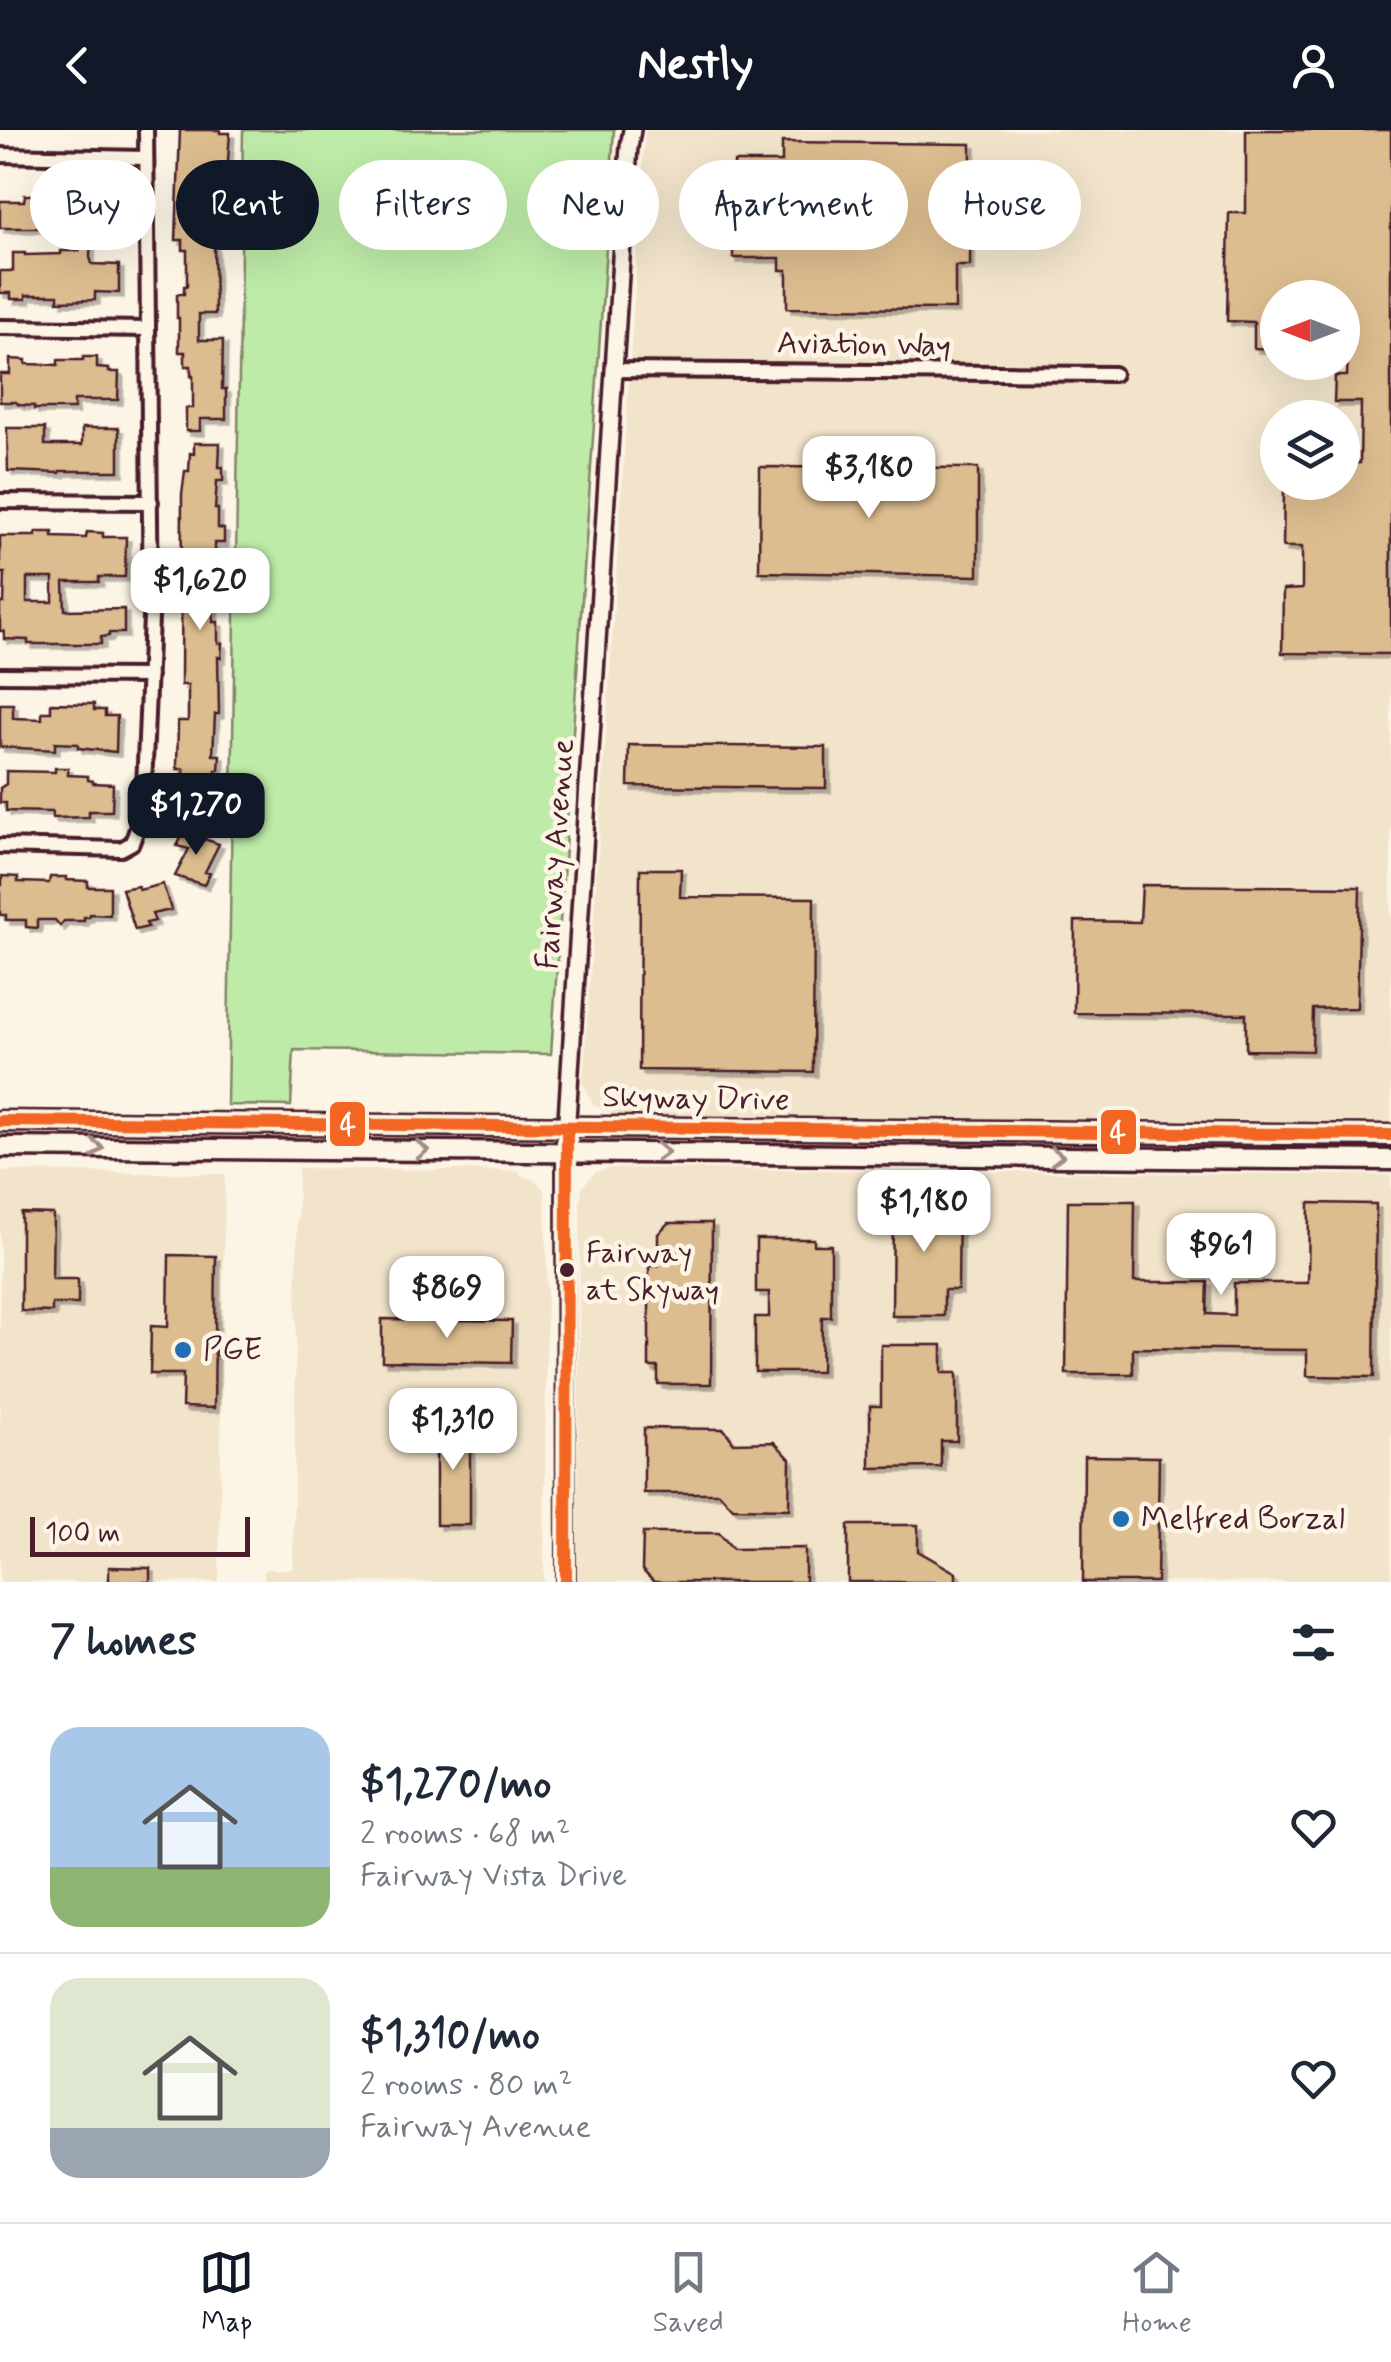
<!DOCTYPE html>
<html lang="en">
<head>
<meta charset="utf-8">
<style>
  body { margin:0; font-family:Mynerve,sans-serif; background:#f6f6f7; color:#1f2937; height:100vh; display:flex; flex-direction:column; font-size:38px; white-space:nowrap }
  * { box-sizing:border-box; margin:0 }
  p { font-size:32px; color:#747a83 }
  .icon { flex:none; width:55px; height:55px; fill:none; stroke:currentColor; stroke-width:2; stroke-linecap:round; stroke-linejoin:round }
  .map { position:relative; height:1452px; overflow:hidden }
  .sheet { display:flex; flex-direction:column; background:#fff; flex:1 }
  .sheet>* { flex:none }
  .guide { position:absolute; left:30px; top:30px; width:1332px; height:90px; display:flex; gap:20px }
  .needle { width:65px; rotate:270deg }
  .fabs { position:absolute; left:1260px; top:150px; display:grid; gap:20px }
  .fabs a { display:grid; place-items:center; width:100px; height:100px; border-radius:50%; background:#fff; box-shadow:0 10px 40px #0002; font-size:50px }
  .scale { position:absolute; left:30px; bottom:25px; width:220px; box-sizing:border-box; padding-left:10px; border:5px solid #4a1f2b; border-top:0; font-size:28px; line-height:35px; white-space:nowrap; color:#4a1f2b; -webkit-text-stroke:8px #fcf5e5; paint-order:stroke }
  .price { position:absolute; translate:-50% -85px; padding:0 22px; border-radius:20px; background:#fff; color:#222; font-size:32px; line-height:65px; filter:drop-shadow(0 2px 5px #0008) }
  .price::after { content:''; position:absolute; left:50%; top:60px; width:30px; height:22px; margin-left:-15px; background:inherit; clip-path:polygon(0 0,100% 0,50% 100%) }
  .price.active { background:#111827; color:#fff }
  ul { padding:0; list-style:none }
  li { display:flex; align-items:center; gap:30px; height:250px; padding:0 50px }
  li+li { border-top:2px solid #e0e1e3 }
  li span { display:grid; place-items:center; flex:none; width:280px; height:200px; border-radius:30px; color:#555 }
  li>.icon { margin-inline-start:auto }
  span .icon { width:120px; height:120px; fill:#fffc; stroke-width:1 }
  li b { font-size:42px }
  h2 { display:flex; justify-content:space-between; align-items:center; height:120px; padding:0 50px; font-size:42px }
  .chip { padding:0 35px; border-radius:45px; background:#fff; box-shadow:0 10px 40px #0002; font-size:35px; line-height:90px }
  .chip.active { background:#111827; color:#fff }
  header { display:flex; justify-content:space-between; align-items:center; height:130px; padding:0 50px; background:#111827; color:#fff; font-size:45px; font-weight:700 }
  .tabs { display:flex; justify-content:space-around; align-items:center; height:140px; border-top:2px solid #e0e1e3; background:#fff; font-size:28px; color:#747a83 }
  .tabs a { display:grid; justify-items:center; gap:5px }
  .tabs .active { color:#111827 }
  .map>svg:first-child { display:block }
</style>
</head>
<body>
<header><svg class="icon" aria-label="back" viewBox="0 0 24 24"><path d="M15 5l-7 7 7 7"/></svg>Nestly<svg class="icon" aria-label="person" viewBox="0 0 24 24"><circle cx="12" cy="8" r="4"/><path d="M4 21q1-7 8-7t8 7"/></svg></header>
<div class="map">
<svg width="1391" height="1452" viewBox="0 0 1391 1452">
  <defs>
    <filter id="shadow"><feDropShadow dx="4.5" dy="4.5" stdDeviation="0" flood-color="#0004"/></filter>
  </defs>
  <rect width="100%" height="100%" fill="#fcf5e5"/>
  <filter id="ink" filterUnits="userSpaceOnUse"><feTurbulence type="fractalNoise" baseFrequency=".01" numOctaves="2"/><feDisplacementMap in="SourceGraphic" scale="20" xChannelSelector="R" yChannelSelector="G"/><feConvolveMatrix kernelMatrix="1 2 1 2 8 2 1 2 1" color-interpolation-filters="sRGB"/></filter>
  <g filter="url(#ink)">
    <path fill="#f2e4cb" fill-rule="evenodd" d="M 645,0 L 1391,0 L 1391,992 L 614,985 L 593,975 L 583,953 ZM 1278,168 L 1342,168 L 1342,232 L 1278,232 ZM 1278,288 L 1342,288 L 1342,352 L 1278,352 Z
      M 298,1038 L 520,1041 L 520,1045 L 535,1050 L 545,1061 L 547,1138 L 544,1452 L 264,1452 L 264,1439 L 293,1439 Z
      M 609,1038 L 1391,1045 L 1391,1452 L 577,1452 L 580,1072 L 582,1058 L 587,1051 L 596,1042 Z
      M 0,1041 L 225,1044 L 219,1452 L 0,1452 Z"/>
    <path fill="#beeba8" stroke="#84856a" stroke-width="2.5" d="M 243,0 L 614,0 L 551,924 L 294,920 L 291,976 L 227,975 Z"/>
    <path fill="#dcbd8f" stroke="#4a1f2b" stroke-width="2.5" fill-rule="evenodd" filter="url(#shadow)" d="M 180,0 L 220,0 L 220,3 L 230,3 L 226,58 L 230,58 L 229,71 L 226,71 L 225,81 L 211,81 L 211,111 L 214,111 L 215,184 L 199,184 L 199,210 L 223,210 L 222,259 L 226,259 L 226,289 L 200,289 L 200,301 L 186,301 L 186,278 L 193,278 L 193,246 L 191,246 L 191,236 L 185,236 L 185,222 L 179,222 L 179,188 L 177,188 L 177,164 L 184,164 L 184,156 L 187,156 L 187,120 L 183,120 L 183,110 L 176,110 Z
      M 1246,0 L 1391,0 L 1391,524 L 1282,523 L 1283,460 L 1302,459 L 1302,417 L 1283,417 L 1284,357 L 1322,357 L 1322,352 L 1342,352 L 1342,334 L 1360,333 L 1361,272 L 1334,272 L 1335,246 L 1347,246 L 1348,220 L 1342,220 L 1342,168 L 1278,168 L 1278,219 L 1254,218 L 1254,192 L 1227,191 L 1229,83 L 1246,83 Z
      M 782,12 L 971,14 L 970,136 L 955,136 L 955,179 L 787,178 L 787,140 L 780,140 L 780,128 L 733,128 L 734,32 L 782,32 Z
      M 53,57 L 95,57 L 95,65 L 118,65 L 118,104 L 91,104 L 90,127 L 92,134 L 119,135 L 119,163 L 95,162 L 95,170 L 58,171 L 58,165 L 26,165 L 26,169 L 11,169 L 11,163 L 0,163 L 0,141 L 13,141 L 13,123 L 25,123 L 25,125 L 61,124 L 61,121 L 79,121 L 79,95 L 42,94 L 42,98 L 0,98 L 0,71 L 24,71 L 25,65 L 53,65 Z
      M 83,227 L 97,227 L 97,238 L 109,239 L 109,242 L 119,242 L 118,270 L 74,270 L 74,279 L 34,279 L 34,276 L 19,275 L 16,272 L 0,272 L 0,244 L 10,244 L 10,229 L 26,230 L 26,234 L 58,235 L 58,230 L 83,230 Z
      M 7,298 L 45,298 L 45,315 L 82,315 L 82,298 L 119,298 L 119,341 L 60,341 L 60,343 L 8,341 Z
      M 194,313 L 220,313 L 219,337 L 223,337 L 223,351 L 217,351 L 215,379 L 218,379 L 218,398 L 224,399 L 224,413 L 215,413 L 215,436 L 218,436 L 217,455 L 224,455 L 223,470 L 214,470 L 213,492 L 218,492 L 218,513 L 222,513 L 221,528 L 218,527 L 219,584 L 215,584 L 213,625 L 220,625 L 219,640 L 216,640 L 216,663 L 212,663 L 212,691 L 175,691 L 175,674 L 184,674 L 184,639 L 177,639 L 178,591 L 188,591 L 188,555 L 181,555 L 182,364 L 185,341 L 189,341 L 190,323 L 194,324 Z
      M 760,337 L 978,338 L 978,446 L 759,442 Z
      M 36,402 L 53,402 L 53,407 L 86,408 L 87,402 L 103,403 L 103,407 L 126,407 L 125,447 L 99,447 L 99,452 L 64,452 L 65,480 L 124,479 L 124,503 L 109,503 L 109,506 L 101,507 L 101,514 L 28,514 L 28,510 L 4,509 L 4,501 L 0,501 L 0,473 L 4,473 L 5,443 L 0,443 L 0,406 L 36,406 ZM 27,448 L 53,448 L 53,472 L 27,472 Z
      M 51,573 L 94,574 L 94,580 L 105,580 L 105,586 L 117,586 L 116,622 L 78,618 L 78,614 L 55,613 L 55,620 L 0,617 L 0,574 L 13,574 L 13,588 L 42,589 L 42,582 L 51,582 Z
      M 629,615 L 826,617 L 826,658 L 628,656 Z
      M 55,638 L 68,638 L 68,645 L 88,646 L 88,650 L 93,651 L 93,653 L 113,654 L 112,681 L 89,681 L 89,687 L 52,688 L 52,682 L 6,681 L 6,673 L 0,673 L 0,658 L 6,654 L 6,641 L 55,642 Z
      M 184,702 L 219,714 L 205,742 L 210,743 L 204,755 L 175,746 L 189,719 L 177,716 Z
      M 640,739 L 681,739 L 680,767 L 814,768 L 813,942 L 639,940 Z
      M 2,746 L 18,747 L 18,752 L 49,753 L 50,747 L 66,747 L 66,750 L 88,751 L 88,757 L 110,757 L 110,785 L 90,784 L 89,787 L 84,787 L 84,791 L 64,791 L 60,796 L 55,790 L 37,790 L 37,798 L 26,797 L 26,790 L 6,790 L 6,785 L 0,785 L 0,755 L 2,755 Z
      M 163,754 L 171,780 L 152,784 L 155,791 L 146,793 L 148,797 L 135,800 L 122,759 L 138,756 L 139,760 Z
      M 1142,755 L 1360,757 L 1357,878 L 1313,879 L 1312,921 L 1246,920 L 1246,884 L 1074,883 L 1075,791 L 1140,792 Z
      M 893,1068 L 959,1069 L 958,1160 L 944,1160 L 944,1186 L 892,1186 Z
      M 1068,1071 L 1135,1071 L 1134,1152 L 1208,1152 L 1207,1184 L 1234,1185 L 1234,1153 L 1308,1153 L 1309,1073 L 1376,1074 L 1374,1247 L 1307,1246 L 1307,1220 L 1133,1218 L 1133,1244 L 1066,1244 Z
      M 21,1083 L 53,1084 L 52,1149 L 78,1149 L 78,1174 L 52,1174 L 52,1182 L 21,1181 Z
      M 668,1093 L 712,1093 L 711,1254 L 658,1254 L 658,1237 L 649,1237 L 649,1136 L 658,1136 L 658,1104 Z
      M 756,1109 L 814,1109 L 814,1115 L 831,1115 L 831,1187 L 822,1187 L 821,1242 L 755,1242 L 755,1187 L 769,1187 L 769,1162 L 756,1162 Z
      M 169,1125 L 216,1126 L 214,1278 L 182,1277 L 183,1244 L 150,1244 L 151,1196 L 168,1197 Z
      M 382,1189 L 512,1191 L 511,1233 L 382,1231 Z
      M 881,1215 L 942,1215 L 942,1243 L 957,1243 L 957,1311 L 941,1311 L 941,1337 L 870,1338 L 870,1276 L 881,1276 Z
      M 436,1291 L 470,1292 L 470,1395 L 436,1395 Z
      M 644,1298 L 724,1299 L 734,1313 L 774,1312 L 790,1329 L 789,1379 L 733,1378 L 719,1363 L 644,1363 Z
      M 1084,1326 L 1159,1327 L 1157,1452 L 1083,1452 Z
      M 848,1395 L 918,1395 L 918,1421 L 956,1443 L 956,1452 L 848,1452 Z
      M 643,1403 L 719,1403 L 733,1419 L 805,1418 L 805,1452 L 654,1452 L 642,1440 Z
      M 109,1437 L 150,1438 L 150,1452 L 109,1452 Z"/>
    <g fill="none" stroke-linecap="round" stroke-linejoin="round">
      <defs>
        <path id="minor" d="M 0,25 L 144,28
          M 0,197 L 147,199
          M 614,240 L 1114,244
          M 0,371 L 151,372
          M 0,545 L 149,546
          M 0,716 L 121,719 L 132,713 L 143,682 L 151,487 L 146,0"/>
        <path id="tertiary" d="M 566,1452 L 565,1021 L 623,97 L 629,17 L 632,0"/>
        <path id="secondary" d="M 0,991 L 1391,1005
          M 0,1017 L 1391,1030"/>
      </defs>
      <use href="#minor" stroke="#4a1f2b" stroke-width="20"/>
      <use href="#tertiary" stroke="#4a1f2b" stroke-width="22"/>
      <use href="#secondary" stroke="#4a1f2b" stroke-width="25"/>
      <use href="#minor" stroke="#fcf5e5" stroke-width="12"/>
      <use href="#tertiary" stroke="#fcf5e5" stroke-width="15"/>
      <use href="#secondary" stroke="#fcf5e5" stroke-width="18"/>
      <defs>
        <path id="bus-1" d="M 0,991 L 1391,1005
          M 566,1452 L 567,997"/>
      </defs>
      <use href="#bus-1" stroke="#fcf5e5" stroke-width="20"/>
      <use href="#bus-1" stroke="#f26522" stroke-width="12"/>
    </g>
    <defs><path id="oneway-chevron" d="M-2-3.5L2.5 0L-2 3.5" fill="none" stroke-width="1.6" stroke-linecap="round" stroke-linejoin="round" transform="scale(2.5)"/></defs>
    <g stroke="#a38a88">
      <use href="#oneway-chevron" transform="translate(97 1018) rotate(1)"/>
      <use href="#oneway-chevron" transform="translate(422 1020)"/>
      <use href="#oneway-chevron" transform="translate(662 1022) rotate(1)"/>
      <use href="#oneway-chevron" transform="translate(1057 1026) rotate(1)"/>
    </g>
  </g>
  <circle fill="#4a1f2b" stroke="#fcf5e5" stroke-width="4" cx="567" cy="1140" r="9"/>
  <g fill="#1f6fb2" stroke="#fcf5e5" stroke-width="4">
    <circle cx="183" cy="1220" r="10"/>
    <circle cx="1121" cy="1389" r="10"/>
  </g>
  <g text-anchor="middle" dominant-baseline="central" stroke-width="9" stroke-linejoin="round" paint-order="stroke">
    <g font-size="30" fill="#4a1f2b" stroke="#fcf5e5" text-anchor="start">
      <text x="586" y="1123">Fairway<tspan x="586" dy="37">at Skyway</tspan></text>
    </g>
    <g font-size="32" fill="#4a1f2b" stroke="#fcf5e5">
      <text transform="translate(864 215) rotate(1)">Aviation Way</text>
      <text transform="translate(556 724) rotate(-86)">Fairway Avenue</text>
      <text transform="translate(696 969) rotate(1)">Skyway Drive</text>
    </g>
    <g font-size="32" fill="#4a1f2b" stroke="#fcf5e5" text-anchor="start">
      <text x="203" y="1220">PGE</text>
      <text x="1141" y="1389">Melfred Borzal</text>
    </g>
  </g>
  <g stroke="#fcf5e5" stroke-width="4">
    <rect x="328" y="970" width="39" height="48" rx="10" fill="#f26522"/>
    <rect x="1099" y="978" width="39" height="48" rx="10" fill="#f26522"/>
  </g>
  <g font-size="28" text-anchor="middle" font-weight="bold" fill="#fff">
    <text x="348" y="1004">4</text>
    <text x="1118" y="1012">4</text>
  </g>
</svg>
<div class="fabs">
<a><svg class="needle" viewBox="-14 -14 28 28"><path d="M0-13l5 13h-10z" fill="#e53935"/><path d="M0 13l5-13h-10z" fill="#747a83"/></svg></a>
<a><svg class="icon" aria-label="layers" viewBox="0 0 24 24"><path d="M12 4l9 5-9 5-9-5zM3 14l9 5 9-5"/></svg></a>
</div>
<div class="scale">100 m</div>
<b class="price" style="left:869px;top:391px">$3,180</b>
<b class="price" style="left:200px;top:503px">$1,620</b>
<b class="price active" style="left:196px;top:728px">$1,270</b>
<b class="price" style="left:924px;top:1125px">$1,180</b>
<b class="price" style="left:1221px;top:1168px">$961</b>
<b class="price" style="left:447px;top:1211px">$869</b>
<b class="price" style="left:453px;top:1343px">$1,310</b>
<div class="guide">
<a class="chip">Buy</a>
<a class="chip active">Rent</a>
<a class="chip">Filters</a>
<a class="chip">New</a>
<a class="chip">Apartment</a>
<a class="chip">House</a>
</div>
</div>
<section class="sheet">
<h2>7 homes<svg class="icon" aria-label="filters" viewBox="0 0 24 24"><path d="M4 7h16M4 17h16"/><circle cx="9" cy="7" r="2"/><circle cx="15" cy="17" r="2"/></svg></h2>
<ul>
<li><span style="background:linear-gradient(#a9c7e8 70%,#8fb573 0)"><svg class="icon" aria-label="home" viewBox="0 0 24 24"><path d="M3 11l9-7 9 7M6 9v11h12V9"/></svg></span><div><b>$1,270/mo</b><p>2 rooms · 68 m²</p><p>Fairway Vista Drive</p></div><svg class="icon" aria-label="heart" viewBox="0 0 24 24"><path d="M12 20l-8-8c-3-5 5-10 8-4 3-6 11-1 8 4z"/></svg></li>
<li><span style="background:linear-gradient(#dfe7d0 75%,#9aa5b1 0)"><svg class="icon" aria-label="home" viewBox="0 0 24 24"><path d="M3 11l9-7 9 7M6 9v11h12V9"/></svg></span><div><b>$1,310/mo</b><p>2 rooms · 80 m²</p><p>Fairway Avenue</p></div><svg class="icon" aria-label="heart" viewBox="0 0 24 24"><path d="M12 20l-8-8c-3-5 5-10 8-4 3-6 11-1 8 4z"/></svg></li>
</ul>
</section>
<nav class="tabs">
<a class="active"><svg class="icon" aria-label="map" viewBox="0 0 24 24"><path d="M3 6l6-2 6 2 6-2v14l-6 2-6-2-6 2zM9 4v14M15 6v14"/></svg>Map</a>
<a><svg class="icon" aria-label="saved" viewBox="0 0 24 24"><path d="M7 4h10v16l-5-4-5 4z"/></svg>Saved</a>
<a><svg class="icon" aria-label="home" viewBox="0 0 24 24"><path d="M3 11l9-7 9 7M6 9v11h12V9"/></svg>Home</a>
</nav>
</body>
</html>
